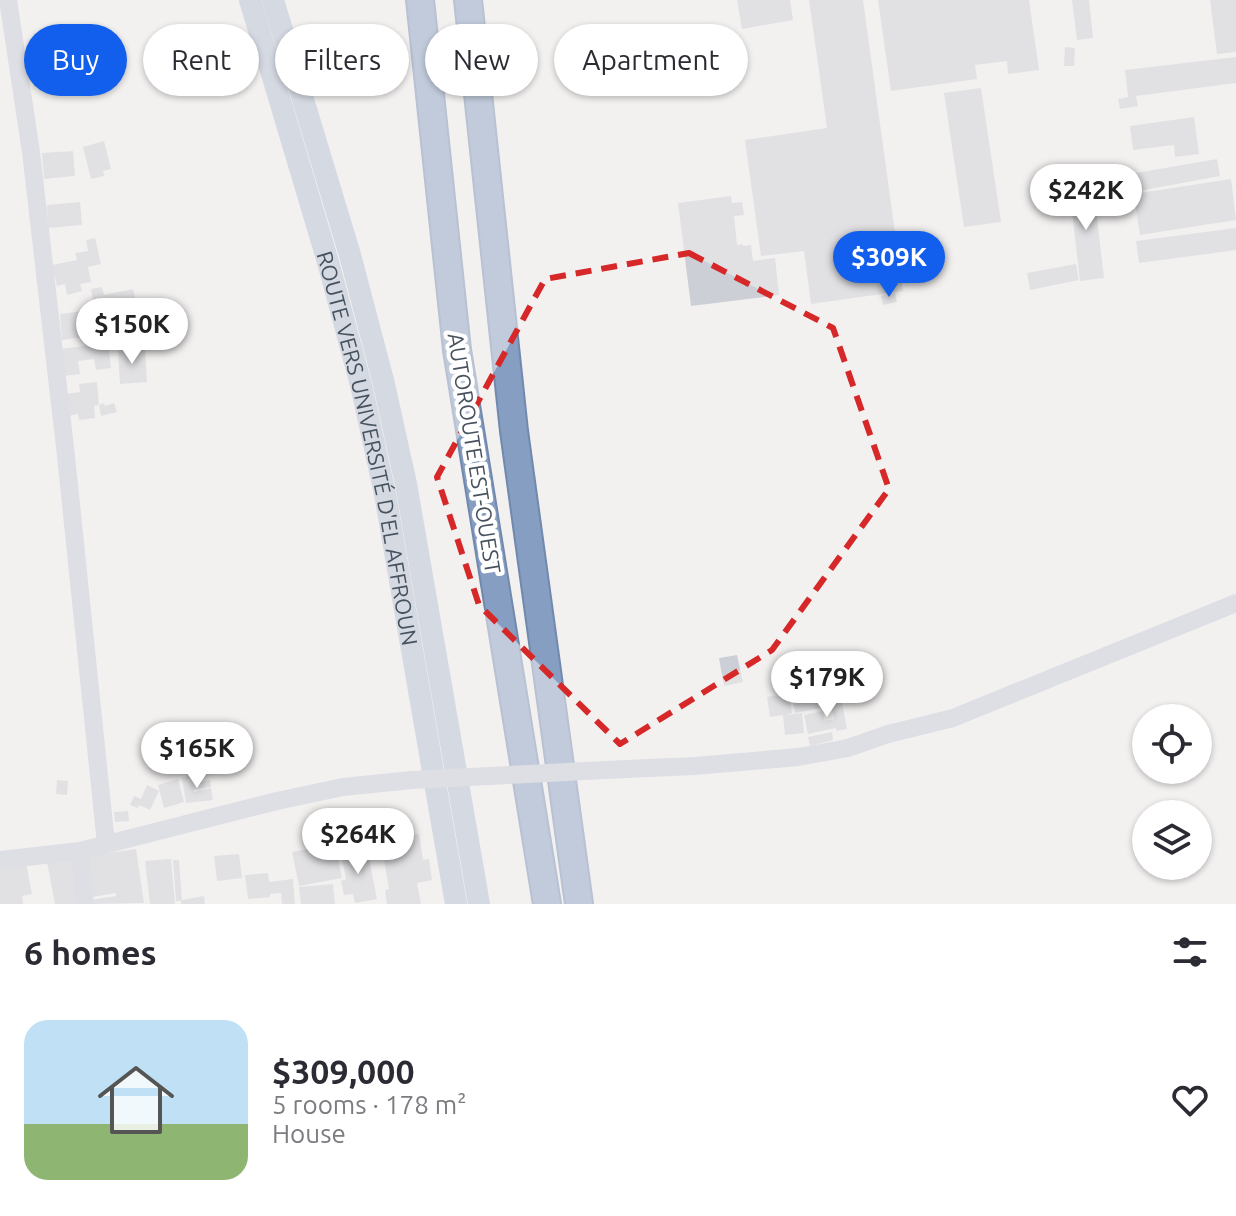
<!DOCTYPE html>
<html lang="en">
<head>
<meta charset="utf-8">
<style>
  body { margin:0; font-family:Ubuntu,sans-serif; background:#f2f2f3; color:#2b2b33; height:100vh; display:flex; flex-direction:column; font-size:30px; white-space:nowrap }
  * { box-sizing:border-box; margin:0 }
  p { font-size:26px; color:#7c7c81 }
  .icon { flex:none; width:44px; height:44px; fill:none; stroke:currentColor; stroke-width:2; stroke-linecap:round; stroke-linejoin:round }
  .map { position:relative; height:904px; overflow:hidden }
  .panel { display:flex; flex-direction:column; background:#fff; flex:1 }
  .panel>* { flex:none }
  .hud { position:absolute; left:24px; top:24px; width:800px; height:72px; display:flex; gap:16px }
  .fabs { position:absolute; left:1132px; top:704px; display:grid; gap:16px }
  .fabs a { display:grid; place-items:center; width:80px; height:80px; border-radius:50%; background:#fff; box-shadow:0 2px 6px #0004; font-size:40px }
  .price { position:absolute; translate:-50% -68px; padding:0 18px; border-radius:28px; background:#fff; color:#222; font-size:26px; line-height:52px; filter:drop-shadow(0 2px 4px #0008) }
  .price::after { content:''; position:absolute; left:50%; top:48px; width:24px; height:18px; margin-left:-12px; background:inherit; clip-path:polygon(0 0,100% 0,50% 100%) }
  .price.active { background:#115fec; color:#fff }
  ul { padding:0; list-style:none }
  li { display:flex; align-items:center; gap:24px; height:200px; padding:0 24px }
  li+li { border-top:2px solid #e1e1e2 }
  li span { display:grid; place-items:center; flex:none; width:224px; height:160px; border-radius:24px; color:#555 }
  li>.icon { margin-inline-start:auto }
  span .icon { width:96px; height:96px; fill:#fffc; stroke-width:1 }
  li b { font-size:34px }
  h2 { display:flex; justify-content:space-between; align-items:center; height:96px; padding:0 24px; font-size:34px }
  .pill { padding:0 28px; border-radius:36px; background:#fff; box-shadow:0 2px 6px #0004; font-size:28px; line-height:72px }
  .pill.active { background:#115fec; color:#fff }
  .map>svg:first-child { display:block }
</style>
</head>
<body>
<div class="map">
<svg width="1236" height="904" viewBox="0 0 1236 904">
  <rect width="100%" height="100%" fill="#f3f0f0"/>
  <path fill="#cccfd5" d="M 737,0 L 790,0 L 793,20 L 742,29 Z
    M 809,0 L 863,0 L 903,291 L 811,304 L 804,251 L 761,256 L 745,140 L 827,128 Z
    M 878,0 L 1029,0 L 1039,70 L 1008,74 L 1007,61 L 975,65 L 977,79 L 891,91 Z
    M 1072,0 L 1089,0 L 1093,38 L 1077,40 Z
    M 1210,0 L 1236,0 L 1236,52 L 1217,54 Z
    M 1065,47 L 1075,48 L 1074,66 L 1064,66 Z
    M 1236,57 L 1236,83 L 1136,96 L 1138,106 L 1120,109 L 1118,99 L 1128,97 L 1125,70 Z
    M 981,88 L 1001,222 L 964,227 L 944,93 Z
    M 1194,117 L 1199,154 L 1175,157 L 1174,145 L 1133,150 L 1130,126 Z
    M 104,141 L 111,169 L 103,171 L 104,176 L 91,179 L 83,147 Z
    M 73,151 L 75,176 L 44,179 L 42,153 Z
    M 1217,159 L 1220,176 L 1139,191 L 1136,173 Z
    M 1231,179 L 1236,220 L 1140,235 L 1134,196 L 1134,204 L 1127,204 L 1127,195 Z
    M 1093,183 L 1104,278 L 1080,281 L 1069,186 Z
    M 731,196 L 732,203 L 742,202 L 744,215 L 734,216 L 737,245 L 742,244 L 743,246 L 751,245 L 753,261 L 775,258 L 779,295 L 691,306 L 678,203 Z
    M 80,202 L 82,225 L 48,228 L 47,205 Z
    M 1236,228 L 1236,250 L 1139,263 L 1136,241 Z
    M 95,238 L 101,264 L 88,267 L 91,282 L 80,284 L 82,291 L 67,295 L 65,284 L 57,286 L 52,265 L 77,260 L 75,253 L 88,251 L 86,240 Z
    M 1076,264 L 1079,280 L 1030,290 L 1027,273 Z
    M 102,287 L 104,295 L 133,289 L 138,310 L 104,316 L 101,299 L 93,300 L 91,289 Z
    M 895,293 L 897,302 L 883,305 L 881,296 Z
    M 90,310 L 93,336 L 62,340 L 60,314 Z
    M 108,343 L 111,368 L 96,370 L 94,359 L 78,361 L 80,374 L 64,376 L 60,349 Z
    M 145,349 L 147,382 L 120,384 L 118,351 Z
    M 97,382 L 99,405 L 104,403 L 105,406 L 114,403 L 117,412 L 101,416 L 99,405 L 94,406 L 95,418 L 79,420 L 78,414 L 68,416 L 65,394 L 80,392 L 79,384 Z
    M 737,655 L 743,682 L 724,686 L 719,658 Z
    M 809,659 L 811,672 L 816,671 L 818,682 L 807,684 L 804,670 L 804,672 L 802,673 L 799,661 Z
    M 797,679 L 805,679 L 805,686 L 825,682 L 827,695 L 824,695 L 826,707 L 795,713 L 793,701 L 806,698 L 803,687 L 797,687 Z
    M 789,693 L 792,713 L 787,715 L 802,713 L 804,733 L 785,735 L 783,715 L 770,717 L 767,697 Z
    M 841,697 L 847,729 L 836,731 L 836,728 L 808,734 L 804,715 L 823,711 L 825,721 L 834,719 L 830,699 Z
    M 832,732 L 833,740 L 810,746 L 808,737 Z
    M 198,774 L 200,782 L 210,780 L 211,787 L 194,790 L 194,792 L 211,788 L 213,800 L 186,803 L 182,778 Z
    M 178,779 L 184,802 L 164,808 L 158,785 Z
    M 57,780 L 68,781 L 67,795 L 56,794 Z
    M 147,785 L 159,791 L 150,810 L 139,805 L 138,808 L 130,805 L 134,796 L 141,799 Z
    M 128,811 L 129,821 L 115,822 L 114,812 Z
    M 419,834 L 423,860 L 429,859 L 432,880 L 417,883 L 421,904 L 387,904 L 385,890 L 389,889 L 381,841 Z
    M 335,844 L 342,878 L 299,886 L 292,852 Z
    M 367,848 L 377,899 L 355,903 L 353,894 L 344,895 L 341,881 L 346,879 L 341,853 Z
    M 136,849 L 144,903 L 92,904 L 91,900 L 116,896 L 116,893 L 92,897 L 87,856 Z
    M 239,854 L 242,878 L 217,881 L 214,856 Z
    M 75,857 L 83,904 L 55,904 L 47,862 Z
    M 171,859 L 175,904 L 150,904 L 145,861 Z
    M 173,860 L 179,860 L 182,900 L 204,896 L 205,904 L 181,904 L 181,901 L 176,901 Z
    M 26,862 L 32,894 L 22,896 L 23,904 L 0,904 L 0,867 Z
    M 268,873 L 269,882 L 293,879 L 295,904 L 282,904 L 281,893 L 270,894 L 270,897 L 248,899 L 245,875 Z
    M 333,884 L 335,904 L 301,904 L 299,887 Z"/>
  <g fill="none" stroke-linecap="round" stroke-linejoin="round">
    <defs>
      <path id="highway" d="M 420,0 L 457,350 L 547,904
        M 468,0 L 514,431 L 579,904"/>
    </defs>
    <use href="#highway" stroke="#7189ad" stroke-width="30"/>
    <path stroke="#c3cbd6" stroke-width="18" d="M 8,0 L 31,152 L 66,456 L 106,844
      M 605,770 L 695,766 L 798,757 L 848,748 L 888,734 L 953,718 L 1236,603
      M 80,851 L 85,904
      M 0,860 L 80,851 L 277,801 L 343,787 L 412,780"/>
    <g stroke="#afbdd0" stroke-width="22">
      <path id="s1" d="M 250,0 L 328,262 L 361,385 L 385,494 L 456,904"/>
      <path d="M 273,0 L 350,255 L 383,380 L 406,484 L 479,904"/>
    </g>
    <use href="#highway" stroke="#869ec1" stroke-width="26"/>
    <path stroke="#c3cbd6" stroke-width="18" d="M 412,780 L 605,770"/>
  </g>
  <path d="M0 0H1236V904H0ZM 689,253 L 833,328 L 889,489 L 772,650 L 620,744 L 479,605 L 437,477 L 545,279 Z" fill="#f3f0f0" fill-opacity=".55" fill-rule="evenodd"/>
  <path fill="none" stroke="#d62828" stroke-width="6" stroke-dasharray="16 10" stroke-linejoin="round" d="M 689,253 L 833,328 L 889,489 L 772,650 L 620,744 L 479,605 L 437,477 L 545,279 Z"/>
  <g text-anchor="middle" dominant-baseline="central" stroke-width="8" stroke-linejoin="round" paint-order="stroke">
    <g font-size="22" fill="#47525f" stroke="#fff">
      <text stroke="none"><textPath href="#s1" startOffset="464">ROUTE VERS UNIVERSITÉ D'EL AFFROUN</textPath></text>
      <text transform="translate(475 453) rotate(81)">AUTOROUTE EST-OUEST</text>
    </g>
  </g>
</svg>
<div class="fabs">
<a><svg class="icon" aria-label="locate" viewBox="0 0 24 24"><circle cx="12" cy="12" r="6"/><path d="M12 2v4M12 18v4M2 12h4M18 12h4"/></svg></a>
<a><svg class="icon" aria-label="layers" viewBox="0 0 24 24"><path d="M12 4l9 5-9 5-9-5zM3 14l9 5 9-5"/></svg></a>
</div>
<b class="price" style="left:1086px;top:232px">$242K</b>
<b class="price active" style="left:889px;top:299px">$309K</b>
<b class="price" style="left:132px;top:366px">$150K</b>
<b class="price" style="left:827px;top:719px">$179K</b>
<b class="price" style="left:197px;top:790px">$165K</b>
<b class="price" style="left:358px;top:876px">$264K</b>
<div class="hud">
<a class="pill active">Buy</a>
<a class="pill">Rent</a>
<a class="pill">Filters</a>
<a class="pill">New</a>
<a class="pill">Apartment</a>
</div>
</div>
<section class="panel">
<h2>6 homes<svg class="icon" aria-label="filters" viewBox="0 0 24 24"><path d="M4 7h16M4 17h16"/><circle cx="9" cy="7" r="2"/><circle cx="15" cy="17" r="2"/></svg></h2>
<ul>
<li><span style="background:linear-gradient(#bfe0f5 65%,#8fb573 0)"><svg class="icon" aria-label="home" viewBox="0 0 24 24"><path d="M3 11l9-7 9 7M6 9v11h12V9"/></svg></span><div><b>$309,000</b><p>5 rooms · 178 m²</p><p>House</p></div><svg class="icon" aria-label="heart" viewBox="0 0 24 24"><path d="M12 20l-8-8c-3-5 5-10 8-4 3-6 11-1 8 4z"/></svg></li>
</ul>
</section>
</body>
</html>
